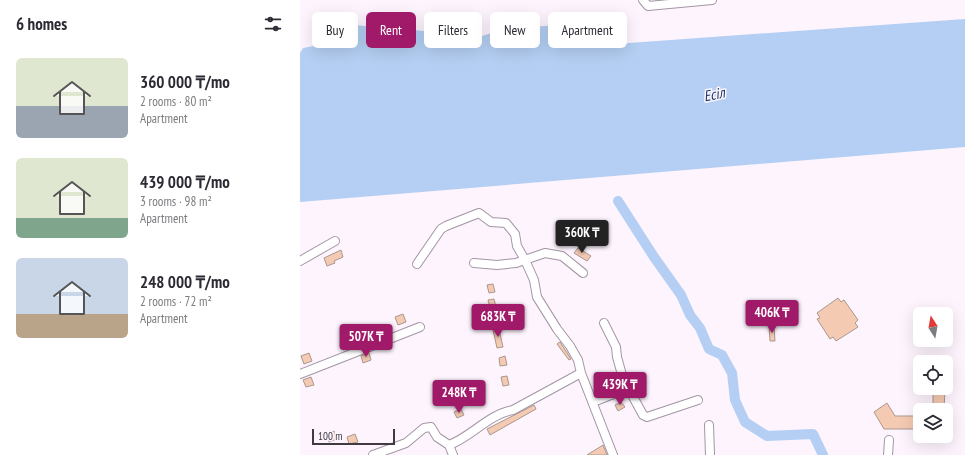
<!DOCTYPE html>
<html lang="en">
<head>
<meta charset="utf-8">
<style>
  body { margin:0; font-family:"PT Sans Narrow",sans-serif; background:#f7f7f7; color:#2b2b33; height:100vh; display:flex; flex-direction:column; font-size:15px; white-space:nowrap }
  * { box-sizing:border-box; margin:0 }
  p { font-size:13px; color:#7c7c81 }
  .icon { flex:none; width:22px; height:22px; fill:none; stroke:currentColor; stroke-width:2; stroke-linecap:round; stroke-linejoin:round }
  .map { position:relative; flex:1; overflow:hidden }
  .side { display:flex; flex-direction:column; background:#fff; width:300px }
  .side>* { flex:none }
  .banner { position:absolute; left:12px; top:12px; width:380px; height:36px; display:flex; gap:8px }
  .needle { width:26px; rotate:349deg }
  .buttons { position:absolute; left:613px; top:307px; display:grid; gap:8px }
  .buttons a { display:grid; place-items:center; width:40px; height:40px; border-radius:6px; background:#fff; box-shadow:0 4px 16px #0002; font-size:20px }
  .scale { position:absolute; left:12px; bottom:10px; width:83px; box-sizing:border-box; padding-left:4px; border:2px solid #403a41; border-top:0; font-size:11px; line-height:14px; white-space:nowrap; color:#403a41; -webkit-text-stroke:3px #fdf4fe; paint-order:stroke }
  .price { position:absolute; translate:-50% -34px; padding:0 9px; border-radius:4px; background:#a01a69; color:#fff; font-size:13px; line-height:26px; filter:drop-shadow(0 1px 2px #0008) }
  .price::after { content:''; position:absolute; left:50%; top:24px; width:12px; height:9px; margin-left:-6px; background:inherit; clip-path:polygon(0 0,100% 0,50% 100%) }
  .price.selected { background:#222; color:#fff }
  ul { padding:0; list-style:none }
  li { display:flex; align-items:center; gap:12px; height:100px; padding:0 16px }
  li span { display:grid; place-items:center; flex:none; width:112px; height:80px; border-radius:6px; color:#555 }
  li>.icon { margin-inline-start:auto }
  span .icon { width:48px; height:48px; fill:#fffc; stroke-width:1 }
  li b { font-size:17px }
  h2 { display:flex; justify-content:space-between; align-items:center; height:48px; padding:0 16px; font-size:17px }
  .tag { padding:0 14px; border-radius:6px; background:#fff; box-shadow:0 4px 16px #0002; font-size:14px; line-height:36px }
  .tag.selected { background:#a01a69; color:#fff }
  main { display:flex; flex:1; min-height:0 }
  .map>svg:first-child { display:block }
</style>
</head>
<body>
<main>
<section class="side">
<h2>6 homes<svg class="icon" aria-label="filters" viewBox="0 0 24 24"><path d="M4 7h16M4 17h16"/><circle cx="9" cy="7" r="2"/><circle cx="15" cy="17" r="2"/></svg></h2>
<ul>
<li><span style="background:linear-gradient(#dfe7d0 60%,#9aa5b1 0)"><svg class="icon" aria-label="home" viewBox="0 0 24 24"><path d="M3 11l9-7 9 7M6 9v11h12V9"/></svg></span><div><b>360 000 ₸/mo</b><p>2 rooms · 80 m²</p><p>Apartment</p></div></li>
<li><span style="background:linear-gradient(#dfe7d0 75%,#7fa58c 0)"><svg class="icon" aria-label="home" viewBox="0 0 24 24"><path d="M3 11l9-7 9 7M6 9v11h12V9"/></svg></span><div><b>439 000 ₸/mo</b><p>3 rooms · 98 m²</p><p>Apartment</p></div></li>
<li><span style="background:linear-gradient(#c9d6e8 70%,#b9a48a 0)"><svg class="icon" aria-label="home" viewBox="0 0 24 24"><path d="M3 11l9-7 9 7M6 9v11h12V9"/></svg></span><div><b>248 000 ₸/mo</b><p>2 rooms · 72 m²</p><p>Apartment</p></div></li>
</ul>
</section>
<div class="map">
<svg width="665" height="455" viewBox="0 0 665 455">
  <rect width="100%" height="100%" fill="#fdf4fe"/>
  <path fill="#b4cff3" d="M 665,19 L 665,147 L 0,202 L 0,53 L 3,48 L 19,45 L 43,24 L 182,36 L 205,29 L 297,22 L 315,44 Z"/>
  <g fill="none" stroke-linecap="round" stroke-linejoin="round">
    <path stroke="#b4cff3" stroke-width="10" d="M 318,201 L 354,257 L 381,295 L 390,315 L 400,328 L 409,349 L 422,355 L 432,373 L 435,400 L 445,422 L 467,436 L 513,434 L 523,455"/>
  </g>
  <path fill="#f5cab3" stroke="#aa978d" d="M 278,248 L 291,256 L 287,261 L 274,253 Z
    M 41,250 L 43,257 L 34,261 L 35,263 L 27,266 L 24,258 Z
    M 193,284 L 195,292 L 189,293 L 187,285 Z
    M 538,298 L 541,302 L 544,300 L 558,320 L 555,323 L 558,327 L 536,341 L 533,337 L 530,339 L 517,319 L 520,318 L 517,313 Z
    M 194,299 L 196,307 L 190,308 L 188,300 Z
    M 103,314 L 106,322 L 98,325 L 95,317 Z
    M 469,326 L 474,326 L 475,341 L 470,341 Z
    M 199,329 L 203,347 L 197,348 L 193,330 Z
    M 55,336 L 58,344 L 50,347 L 47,339 Z
    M 260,342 L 271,359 L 269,360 L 257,344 Z
    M 9,353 L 12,361 L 4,364 L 1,356 Z
    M 69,353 L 71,360 L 63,363 L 61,356 Z
    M 205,356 L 207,365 L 200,366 L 199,358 Z
    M 207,376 L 209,385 L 203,386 L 201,377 Z
    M 11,377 L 14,385 L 6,387 L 3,380 Z
    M 633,388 L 645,388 L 644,410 L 633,410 Z
    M 321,402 L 325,407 L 318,411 L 315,405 Z
    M 587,403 L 595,416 L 620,416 L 620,429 L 584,429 L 574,412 Z
    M 234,405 L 236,409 L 190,435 L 187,429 Z
    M 161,409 L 164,415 L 157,418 L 154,412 Z
    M 34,431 L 37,439 L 29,442 L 26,434 Z
    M 55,434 L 58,442 L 49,444 L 47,437 Z
    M 303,445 L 307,455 L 287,455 Z"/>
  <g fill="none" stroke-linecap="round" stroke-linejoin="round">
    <defs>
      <path id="minor" d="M 343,0 L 348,6 L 412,0
        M 0,261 L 35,241
        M 174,263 L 197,265 L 216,263 L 245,253 L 262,256 L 283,273
        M 117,264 L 141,229 L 146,226 L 179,213 L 191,222 L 206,223 L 215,234 L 217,246 L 225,260 L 234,280 L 237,297 L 257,329 L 270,346 L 278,360 L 281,373 L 313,455
        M 304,323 L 316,347 L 317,357 L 326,389 L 331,393 L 343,415 L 347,417 L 398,400
        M 0,374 L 120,327
        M 293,402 L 326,389
        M 409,425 L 410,455
        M 149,445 L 153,455
        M 73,455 L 106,443 L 124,428 L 131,427 L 137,437 L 149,445 C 171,437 189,414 213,410 L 281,373
        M 588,455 L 589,440"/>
    </defs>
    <use href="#minor" stroke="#a395a4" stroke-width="10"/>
    <use href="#minor" stroke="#fff" stroke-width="8"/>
  </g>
  <g text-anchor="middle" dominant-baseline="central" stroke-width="3" stroke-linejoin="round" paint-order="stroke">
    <g font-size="15" font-style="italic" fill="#163966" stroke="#fdf4fe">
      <text transform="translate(414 94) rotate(-11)">Есіл</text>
    </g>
  </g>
</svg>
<div class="buttons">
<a><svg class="needle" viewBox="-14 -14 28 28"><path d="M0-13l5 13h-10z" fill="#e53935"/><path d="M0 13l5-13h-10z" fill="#7c7c81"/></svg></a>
<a><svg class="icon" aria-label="locate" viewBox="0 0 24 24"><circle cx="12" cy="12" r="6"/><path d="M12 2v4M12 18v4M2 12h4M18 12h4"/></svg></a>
<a><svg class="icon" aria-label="layers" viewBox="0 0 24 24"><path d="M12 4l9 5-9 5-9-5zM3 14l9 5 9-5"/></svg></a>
</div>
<div class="scale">100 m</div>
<b class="price selected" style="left:282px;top:254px">360K ₸</b>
<b class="price" style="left:472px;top:334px">406K ₸</b>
<b class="price" style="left:198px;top:338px">683K ₸</b>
<b class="price" style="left:66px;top:358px">507K ₸</b>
<b class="price" style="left:320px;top:406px">439K ₸</b>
<b class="price" style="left:159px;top:414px">248K ₸</b>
<div class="banner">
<a class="tag">Buy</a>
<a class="tag selected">Rent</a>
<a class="tag">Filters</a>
<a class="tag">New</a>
<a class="tag">Apartment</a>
</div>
</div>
</main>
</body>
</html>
